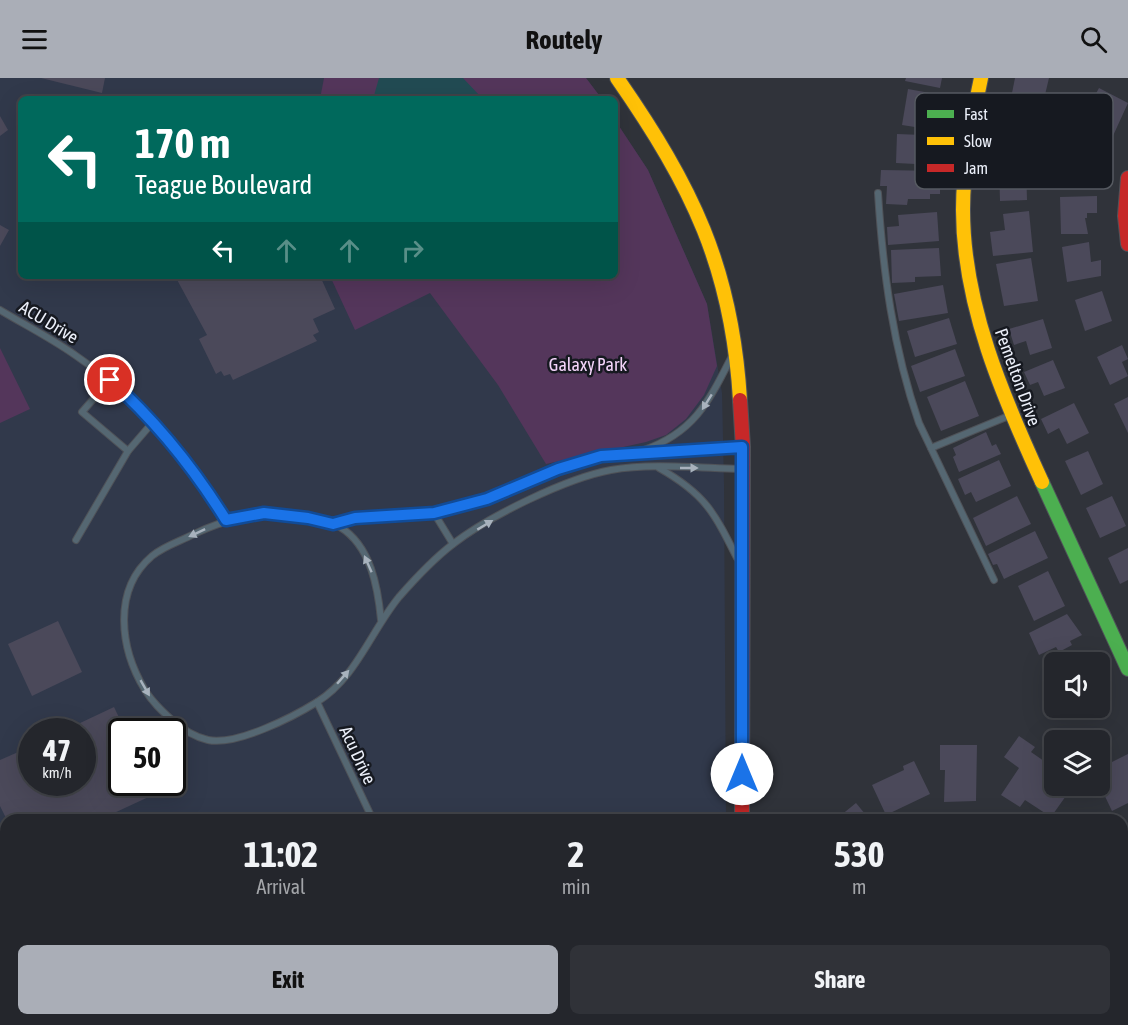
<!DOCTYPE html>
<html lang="en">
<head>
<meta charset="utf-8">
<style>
	:root { --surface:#24262c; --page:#303238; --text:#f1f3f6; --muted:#a3a5a9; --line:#414348; --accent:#aaaeb7 }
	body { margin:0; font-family:"Asap Condensed",sans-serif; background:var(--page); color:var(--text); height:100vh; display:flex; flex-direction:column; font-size:22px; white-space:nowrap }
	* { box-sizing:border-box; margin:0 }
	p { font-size:20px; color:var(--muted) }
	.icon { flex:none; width:33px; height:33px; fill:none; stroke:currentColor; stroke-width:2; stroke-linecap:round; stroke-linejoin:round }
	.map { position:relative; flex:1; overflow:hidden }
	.details { position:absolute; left:0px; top:736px; width:1128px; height:212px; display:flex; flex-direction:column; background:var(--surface); border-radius:18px 18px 0 0; box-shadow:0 6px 24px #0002,0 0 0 2px var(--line) }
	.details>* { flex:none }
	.guide { position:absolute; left:18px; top:18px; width:600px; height:183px; border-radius:9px; box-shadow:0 6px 24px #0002,0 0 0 2px var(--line); background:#00695c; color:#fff; overflow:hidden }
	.tools { position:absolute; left:1044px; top:574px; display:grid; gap:12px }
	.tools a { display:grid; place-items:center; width:66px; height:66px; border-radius:9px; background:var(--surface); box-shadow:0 6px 24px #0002,0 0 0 2px var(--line); font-size:30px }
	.speed { position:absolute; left:18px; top:640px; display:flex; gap:12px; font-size:30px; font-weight:700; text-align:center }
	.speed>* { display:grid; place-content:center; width:78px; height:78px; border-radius:50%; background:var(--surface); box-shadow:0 6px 24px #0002,0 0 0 2px var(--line); line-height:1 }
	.speed small { font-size:15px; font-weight:400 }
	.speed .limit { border:3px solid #111; border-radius:9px; background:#fff; color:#111 }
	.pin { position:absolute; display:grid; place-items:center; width:51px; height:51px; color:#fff; margin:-26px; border:3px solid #fff; border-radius:50%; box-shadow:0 2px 6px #0007 }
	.me { position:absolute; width:66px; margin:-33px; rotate:0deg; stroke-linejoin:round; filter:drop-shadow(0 0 4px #0008) }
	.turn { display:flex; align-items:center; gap:21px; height:126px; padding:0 18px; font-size:27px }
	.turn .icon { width:78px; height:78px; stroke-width:2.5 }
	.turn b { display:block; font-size:42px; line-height:51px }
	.lanes { display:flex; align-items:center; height:57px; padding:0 18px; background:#0003; justify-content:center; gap:30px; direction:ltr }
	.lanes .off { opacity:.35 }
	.eta { display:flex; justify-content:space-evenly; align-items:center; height:102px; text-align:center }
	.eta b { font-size:36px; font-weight:700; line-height:42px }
	.action { display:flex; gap:12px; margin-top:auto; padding:12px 18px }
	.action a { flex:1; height:69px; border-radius:9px; background:var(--accent); color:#111; font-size:24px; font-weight:700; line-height:69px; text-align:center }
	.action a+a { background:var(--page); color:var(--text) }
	header { display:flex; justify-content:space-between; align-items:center; height:78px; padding:0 18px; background:var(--accent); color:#111; font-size:27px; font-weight:700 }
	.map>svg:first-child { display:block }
	.built { fill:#31394b; fill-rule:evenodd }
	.green { fill:#54365b }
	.water { fill:#224b53 }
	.building { fill:#4b495a }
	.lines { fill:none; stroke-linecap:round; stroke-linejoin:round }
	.lane-casing { stroke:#4f5258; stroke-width:8 }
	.street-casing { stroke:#4f5258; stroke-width:14 }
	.fast-casing { stroke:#4f5258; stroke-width:16 }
	.slow-casing { stroke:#4f5258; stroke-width:16 }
	.jam-casing { stroke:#4f5258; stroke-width:16 }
	.lane { stroke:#556772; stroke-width:6 }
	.street { stroke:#556772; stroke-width:12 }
	.fast { stroke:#4caf50; stroke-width:14 }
	.slow { stroke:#ffc107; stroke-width:14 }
	.jam { stroke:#c62828; stroke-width:14 }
	.oneway { fill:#a8b2bd }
	.route-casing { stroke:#114b97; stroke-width:15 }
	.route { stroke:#1a73e8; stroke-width:10 }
	.labels { text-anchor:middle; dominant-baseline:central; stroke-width:5; stroke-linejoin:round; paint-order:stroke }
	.street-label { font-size:18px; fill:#ecf0fa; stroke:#161920 }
	.park-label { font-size:18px; fill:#f4d4fa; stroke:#161920 }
	.key { fill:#161920; stroke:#565a61; stroke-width:1.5 }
	.key-label { font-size:16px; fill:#ecf0fa }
</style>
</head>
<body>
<header><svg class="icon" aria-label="menu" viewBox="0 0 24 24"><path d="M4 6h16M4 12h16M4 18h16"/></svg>Routely<svg class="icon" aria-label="search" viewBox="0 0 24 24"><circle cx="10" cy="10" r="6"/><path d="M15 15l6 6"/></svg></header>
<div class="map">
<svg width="1128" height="947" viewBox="0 0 1128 947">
	<rect width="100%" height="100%" fill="#30333a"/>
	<path class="built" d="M0 0H586L602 21H21V198H615V42L648 92 707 226 722 315 724 406 726 742H6V942H725V947H0ZM32 654H82V705H32ZM122 654H172V705H122Z"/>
	<g class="green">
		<path d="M324 0H586L602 21H320Z"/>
		<path d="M615 42 648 92 707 226 717 288 704 317 686 341 666 357 646 364 546 386 498 307 430 215 355 252 330 198H615Z"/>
		<path d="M0 270 30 331 0 345Z"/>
	</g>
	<path class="water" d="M379 0H463L480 18 494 21H373Z"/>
	<g class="building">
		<path d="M41 0H105L102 15Z"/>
		<path d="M906 0H942L940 10 905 3Z"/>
		<path d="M1015 0H1049L1044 21 1012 15Z"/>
		<path d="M1099 10 1128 25 1112 60 1093 50 1090 56 1074 47 1088 21 1092 23Z"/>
		<path d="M908 11 941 17 934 52 902 47Z"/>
		<path d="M0 38 8 52 0 58Z"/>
		<path d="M897 56 923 57 922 73H936L935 87 896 85Z"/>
		<path d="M999 87H1026L1027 122 1000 123Z"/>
		<path d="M881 92 940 93V116H930V121H908L907 127 886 126 887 108H880Z"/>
		<path d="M1097 118V135H1087V140H1085L1088 156H1061L1060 119Z"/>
		<path d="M1029 133 1033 174 993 178 990 154 1005 152 1003 136Z"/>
		<path d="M937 134 939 163 888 167 887 149 899 148 898 137Z"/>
		<path d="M0 147 9 152 0 168Z"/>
		<path d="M1089 164 1091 184 1101 182V198L1067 204 1062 169Z"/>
		<path d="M939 170 941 198 915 199V204L892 205 891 172Z"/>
		<path d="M1031 180 1038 223 1004 228 996 186Z"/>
		<path d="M175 198H320L335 231 313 241 319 254 313 257 317 263 233 302 230 296 224 298 221 293 216 296 199 261 207 257Z"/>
		<path d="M943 207 948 235 899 243 894 216Z"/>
		<path d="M1102 213 1112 243 1085 253 1075 222Z"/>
		<path d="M949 240 957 266 915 279 907 253Z"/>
		<path d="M1043 241 1052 270 1030 277 1026 263 1014 267 1009 251Z"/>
		<path d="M1122 267 1128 281 1122 284 1128 298 1110 307 1097 279Z"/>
		<path d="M955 271 965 298 920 314 911 288Z"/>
		<path d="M1053 282 1065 310 1044 318 1038 304 1030 307 1024 294Z"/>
		<path d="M965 303 979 338 941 353 927 319Z"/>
		<path d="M1128 319V355L1114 326Z"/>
		<path d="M1074 325 1089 355 1067 366 1059 350 1048 356 1041 341Z"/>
		<path d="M986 354 992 368 996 366 1001 376 959 394 953 379 956 377 953 370Z"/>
		<path d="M1088 373 1103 406 1081 417 1065 383Z"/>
		<path d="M999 382 1011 408 976 424 971 414 965 417 958 401Z"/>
		<path d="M1017 418 1031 446 986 468 973 440Z"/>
		<path d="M1112 418 1126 448 1100 460 1086 430Z"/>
		<path d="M1035 453 1048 480 1004 501 997 486 993 487 988 476Z"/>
		<path d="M1128 470V502L1120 506 1108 480Z"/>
		<path d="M1048 493 1065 528 1034 543 1018 508Z"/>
		<path d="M1067 536 1082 557 1070 563 1072 567 1059 574 1056 569 1039 577 1029 555Z"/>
		<path d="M58 543 82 594 32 618 8 566Z"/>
		<path d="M1091 573 1097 585H1067Z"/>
		<path d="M1100 590 1111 614 1100 619Z"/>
		<path d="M114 629 126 654H122V705H150L155 716 99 742H7L0 728V682L32 668V705H82V654H61Z"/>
		<path d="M1060 630H1078L1063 637Z"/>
		<path d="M1019 658 1035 669 1031 674 1054 690V708H1073L1051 739 1025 722 1020 729 1001 717 1019 690 1004 679Z"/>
		<path d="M940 667H977L976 723 944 724 945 692H940Z"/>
		<path d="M1128 676V725L1112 733 1100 708V690Z"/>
		<path d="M914 683 930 716 886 737 872 707 904 692 903 688Z"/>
		<path d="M856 725 870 742H835Z"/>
		<path d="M1128 821V881L1125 883 1122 877V824Z"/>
		<path d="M217 942H330L333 947H219Z"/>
		<path d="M507 942H612L601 947H510Z"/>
		<rect x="818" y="942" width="30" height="5"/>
		<path d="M946 942H955L969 947H945Z"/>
		<path d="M1037 942H1066L1055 947H1039Z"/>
	</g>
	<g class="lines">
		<defs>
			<g id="lane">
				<path d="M878 115C883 194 893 270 919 345L994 502"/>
				<path d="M0 232C25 247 51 260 75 277 138 319 186 378 226 442"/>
				<path d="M110 302 82 334 128 373"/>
				<path d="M931 370 1011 337"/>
				<path d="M644 372C695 354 709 323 732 278"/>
				<path d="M659 390C705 416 714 434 737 480"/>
				<path d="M434 435 453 466"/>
				<path d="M334 446C367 437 400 442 434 435 492 424 543 389 601 378 647 370 696 371 742 369"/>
				<path d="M76 462 128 373 153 344"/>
				<path d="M381 542C378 510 371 468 340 449 326 441 305 439 289 437 254 434 226 441 194 456 181 463 164 468 152 478 112 512 120 571 145 612 152 624 162 633 172 642 182 651 195 659 208 662 236 668 293 639 317 624 356 600 371 553 399 519 413 503 436 479 453 466 489 438 567 400 611 392 650 385 700 390 740 391"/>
				<path d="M317 624 373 742"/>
				<path d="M466 942 469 947"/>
			</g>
			<path id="street" d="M1111 942 1113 947"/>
			<path id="fast" d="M1042 404 1128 591"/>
			<g id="slow">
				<path d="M617 0C692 108 732 189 740 322"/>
				<path d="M981 0C972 43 963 87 963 132 963 227 1003 319 1042 404"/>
			</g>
			<g id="jam">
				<path d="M1128 100 1125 138 1128 166"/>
				<path d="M740 322 743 369 742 742"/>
				<path d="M743 942V947"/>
			</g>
		</defs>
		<use href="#lane" class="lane-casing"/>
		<use href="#street" class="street-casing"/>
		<use href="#fast" class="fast-casing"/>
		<use href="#slow" class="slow-casing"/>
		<use href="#jam" class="jam-casing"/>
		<use href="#lane" class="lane"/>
		<use href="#street" class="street"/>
		<use href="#fast" class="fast"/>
		<use href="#slow" class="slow"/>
		<use href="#jam" class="jam"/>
	</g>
	<defs><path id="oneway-solid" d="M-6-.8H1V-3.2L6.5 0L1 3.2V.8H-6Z" transform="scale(1.5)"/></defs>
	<g class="oneway">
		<use href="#oneway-solid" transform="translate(707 324) rotate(122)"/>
		<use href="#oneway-solid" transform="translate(689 390)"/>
		<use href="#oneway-solid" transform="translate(485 447) rotate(-31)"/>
		<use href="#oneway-solid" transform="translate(197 455) rotate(155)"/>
		<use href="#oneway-solid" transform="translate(368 486) rotate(-114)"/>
		<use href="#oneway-solid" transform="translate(343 599) rotate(-49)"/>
		<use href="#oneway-solid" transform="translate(145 610) rotate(60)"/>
	</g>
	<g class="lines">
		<defs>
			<path id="route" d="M110 302C156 343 193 389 226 442L264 435 308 440 333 446 355 440 434 435 487 421 558 391 601 378 742 369V696"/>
		</defs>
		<use href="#route" class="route-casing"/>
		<use href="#route" class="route"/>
	</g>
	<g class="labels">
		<g class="street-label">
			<text transform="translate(49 244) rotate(31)">ACU Drive</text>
			<text transform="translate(1018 299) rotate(70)">Pemelton Drive</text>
			<text transform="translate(358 677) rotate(65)">Acu Drive</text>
		</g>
		<g class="park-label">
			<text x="588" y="286">Galaxy Park</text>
		</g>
	</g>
	<rect x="915" y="15" width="198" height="96" rx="9" class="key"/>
	<rect x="927" y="32" width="27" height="8" fill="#4caf50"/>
	<rect x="927" y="59" width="27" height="8" fill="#ffc107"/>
	<rect x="927" y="86" width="27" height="8" fill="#c62828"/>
	<g class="key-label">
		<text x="964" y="42">Fast</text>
		<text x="964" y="69">Slow</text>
		<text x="964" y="96">Jam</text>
	</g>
</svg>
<div class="tools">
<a><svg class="icon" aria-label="sound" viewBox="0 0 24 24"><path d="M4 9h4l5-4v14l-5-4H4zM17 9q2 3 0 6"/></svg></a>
<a><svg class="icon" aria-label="layers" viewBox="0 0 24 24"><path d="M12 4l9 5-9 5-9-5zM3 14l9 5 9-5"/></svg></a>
</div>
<div class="speed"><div>47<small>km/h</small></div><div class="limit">50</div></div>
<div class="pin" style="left:110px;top:302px;background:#d93025"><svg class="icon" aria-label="arrive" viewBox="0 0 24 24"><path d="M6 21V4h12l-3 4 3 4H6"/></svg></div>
<svg class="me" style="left:742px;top:696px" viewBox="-20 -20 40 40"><circle r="19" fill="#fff"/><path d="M0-13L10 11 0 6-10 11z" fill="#1a73e8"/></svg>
<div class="guide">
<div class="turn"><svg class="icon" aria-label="left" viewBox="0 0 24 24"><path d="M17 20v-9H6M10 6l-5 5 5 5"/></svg><div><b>170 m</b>Teague Boulevard</div></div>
<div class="lanes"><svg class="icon" aria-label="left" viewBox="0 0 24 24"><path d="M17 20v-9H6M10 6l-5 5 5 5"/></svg><svg class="icon off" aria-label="ahead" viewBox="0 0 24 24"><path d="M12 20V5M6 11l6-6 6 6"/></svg><svg class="icon off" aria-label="ahead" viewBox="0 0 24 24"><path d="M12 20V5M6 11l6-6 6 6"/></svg><svg class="icon off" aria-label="right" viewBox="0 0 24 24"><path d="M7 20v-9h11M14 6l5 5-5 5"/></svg></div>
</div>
<section class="details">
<div class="eta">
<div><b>11:02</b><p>Arrival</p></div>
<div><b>2</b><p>min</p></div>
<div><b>530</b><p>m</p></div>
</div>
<div class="action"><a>Exit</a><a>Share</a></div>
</section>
</div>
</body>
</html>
